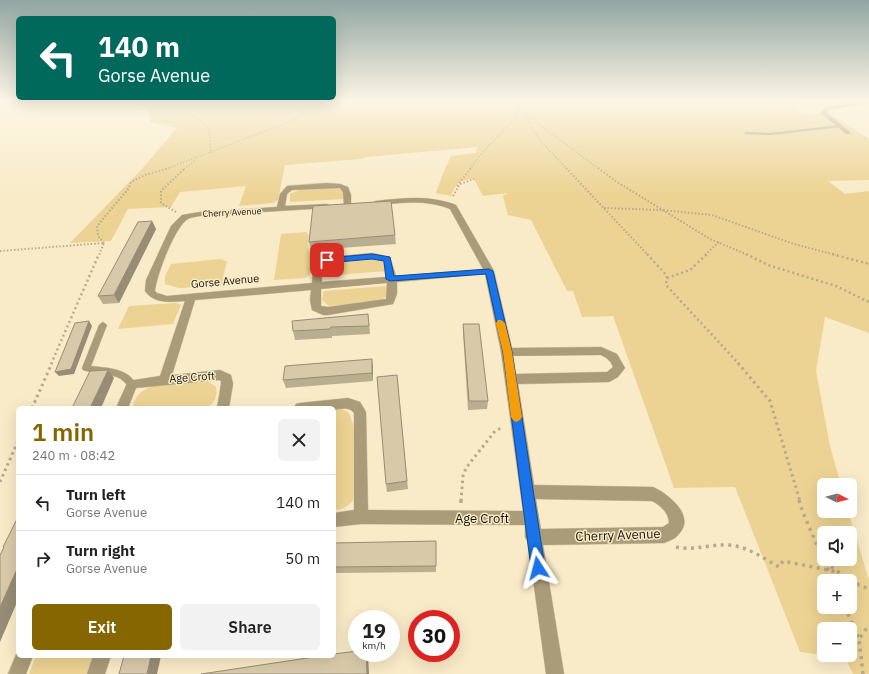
<!DOCTYPE html>
<html lang="en">
<head>
<meta charset="utf-8">
<style>
	:root { --surface:#fff; --page:#f2f2f2; --text:#222; --muted:#767676; --line:#e0e0e0; --accent:#856600 }
	body { margin:0; font-family:"IBM Plex Sans",sans-serif; background:var(--page); color:var(--text); height:100vh; display:flex; flex-direction:column; font-size:15px; white-space:nowrap }
	* { box-sizing:border-box; margin:0 }
	p { font-size:13px; color:var(--muted) }
	.icon { flex:none; width:22px; height:22px; fill:none; stroke:currentColor; stroke-width:2; stroke-linecap:round; stroke-linejoin:round }
	.map { position:relative; flex:1; overflow:hidden }
	.details { position:absolute; left:16px; top:406px; width:320px; height:252px; display:flex; flex-direction:column; background:var(--surface); border-radius:6px; box-shadow:0 4px 16px #0002 }
	.details>* { flex:none }
	.banner { position:absolute; left:16px; top:16px; width:320px; height:84px; border-radius:6px; box-shadow:0 4px 16px #0002; background:#00695c; color:#fff; overflow:hidden }
	.needle { width:26px; rotate:96deg }
	.tools { position:absolute; left:817px; top:478px; display:grid; gap:8px }
	.tools a { display:grid; place-items:center; width:40px; height:40px; border-radius:6px; background:var(--surface); box-shadow:0 4px 16px #0002; font-size:20px }
	.speed { position:absolute; left:348px; top:610px; display:flex; gap:8px; font-size:20px; font-weight:700; text-align:center }
	.speed>* { display:grid; place-content:center; width:52px; height:52px; border-radius:50%; background:var(--surface); box-shadow:0 4px 16px #0002; line-height:1 }
	.speed small { font-size:10px; font-weight:400 }
	.speed .limit { border:6px solid #d22; background:#fff; color:#111 }
	.pin { position:absolute; display:grid; place-items:center; width:34px; height:34px; color:#fff; margin:-17px; border-radius:8px; box-shadow:0 2px 6px #0006 }
	.me { position:absolute; width:44px; margin:-22px; rotate:351deg; stroke-linejoin:round; filter:drop-shadow(0 0 3px #0008) }
	.turn { display:flex; align-items:center; gap:14px; height:84px; padding:0 16px; font-size:18px }
	.turn .icon { width:52px; height:52px; stroke-width:2.5 }
	.turn b { display:block; font-size:28px; line-height:34px }
	.round { display:grid; place-items:center; flex:none; width:42px; height:42px; border-radius:6px; background:var(--page) }
	.summary { display:flex; align-items:center; justify-content:space-between; height:68px; padding:0 16px }
	h1 { font-size:24px; font-weight:600; line-height:30px; color:var(--accent) }
	.button { display:flex; gap:8px; margin-top:auto; padding:8px 16px }
	.button a { flex:1; height:46px; border-radius:6px; background:var(--accent); color:#fff; font-size:16px; font-weight:600; line-height:46px; text-align:center }
	.button a+a { background:var(--page); color:var(--text) }
	ul { padding:0; list-style:none }
	li { display:flex; align-items:center; gap:12px; height:56px; padding:0 16px; border-top:1px solid var(--line) }
	li div { flex:1 }
	li b { display:block; font-size:15px }
	li em { font-style:normal }
	.map>svg:first-child { display:block }
	.green { fill:#edd393; fill-rule:evenodd }
	.lines { fill:none; stroke-linecap:round; stroke-linejoin:round }
	.service-casing { stroke:#d5c9a9; stroke-width:1 }
	.minor-casing { stroke:#d5c9a9; stroke-width:1 }
	.path-far4 { stroke:#b6aa8e; stroke-width:1.5; stroke-dasharray:1 2; stroke-linecap:butt }
	.path-far3 { stroke:#b6aa8e; stroke-width:2; stroke-dasharray:1.5 2; stroke-linecap:butt }
	.path-far2 { stroke:#b6aa8e; stroke-width:2.5; stroke-dasharray:2 3; stroke-linecap:butt }
	.path-far1 { stroke:#b6aa8e; stroke-width:3; stroke-dasharray:2.5 3.5; stroke-linecap:butt }
	.path { stroke:#b6aa8e; stroke-width:3.5; stroke-dasharray:3 4.5; stroke-linecap:butt }
	.service { fill:#aa9b79; fill-rule:evenodd }
	.minor { fill:#aa9b79; fill-rule:evenodd }
	.wall { fill:#baae91 }
	.shaded-wall { fill:#978d76 }
	.building { fill:#d8caa9; stroke:#978d76 }
	.route { fill:#1a73e8; stroke:#114b97 }
	.slow { fill:#f59e0b }
	.labels { text-anchor:middle; dominant-baseline:central; stroke-width:3; stroke-linejoin:round; paint-order:stroke }
	.far-street-label { font-size:9px; fill:#191408; stroke:#f9ebc8 }
	.street-label { font-size:11px; fill:#191408; stroke:#f9ebc8 }
	.near-street-label { font-size:13px; fill:#191408; stroke:#f9ebc8 }
</style>
</head>
<body>
<div class="map">
<svg width="869" height="674" viewBox="0 0 869 674">
	<rect width="100%" height="100%" fill="#f9ebc8"/>
	<g class="green">
		<path d="M126 100H790L803 115 828 112 869 139V180L828 181 845 194 869 191V333L825 317 816 371 830 446 841 485H824V511H848L869 580V674H853L845 657 828 655H850V629H824V655L800 652 735 487 674 488 613 316 582 317 573 291H567L531 220 508 215 503 196 508 193 483 196 474 179C459 180 456 183 451 196L436 193 443 173 451 156 476 153 477 147 367 157 362 159 285 165 278 200 274 203 239 206 246 186 180 192 171 207 128 209 111 241 70 243 141 170 177 128 150 122 148 109ZM824 533H850V559H824ZM824 581H850V607H824Z"/>
		<path d="M337 188 342 189 344 192 343 199 290 202V194L299 190Z"/>
		<path d="M306 232 309 235 308 249 312 258 310 275 305 278 274 280 281 234Z"/>
		<path d="M373 258C382 260 385 262 387 271L324 276 322 271 325 265 331 262Z"/>
		<path d="M220 259 227 261 221 286 179 288 165 284V276L171 264Z"/>
		<path d="M385 286 388 287 387 296 378 302 329 306 322 300 324 291Z"/>
		<path d="M176 303 181 305 173 324 118 329 129 306Z"/>
		<path d="M209 382 216 387C218 397 214 405 204 408H133C133 398 143 388 153 386 171 382 191 383 209 382Z"/>
		<path d="M334 408 342 409 349 413 354 427 353 500C348 506 343 510 334 510Z"/>
		<path d="M36 656H93L87 674H29Z"/>
	</g>
	<g class="lines">
		<defs>
			<g id="service">
				<path d="M840 125 842 126V127L770 135 746 134 744 133 746 132 770 133Z"/>
				<path d="M103 322 107 325 91 366C107 368 128 368 136 384L135 386C128 389 125 381 119 378 109 373 97 374 86 371L83 370 82 368 99 325Z"/>
			</g>
			<g id="minor">
				<path d="M869 100V103L828 110 827 113 850 132V134H846L821 113 824 108Z"/>
				<path d="M327 183 340 184 348 187 351 195V207H345L344 205 343 192 340 188 292 190 287 194 285 206 327 204 331 206 327 208 200 216C196 217 191 217 188 219 175 226 156 277 155 291L157 293 167 296 312 283 313 269 318 262 330 257 372 253 390 257 396 276 483 269 450 209C426 199 401 203 376 205L372 203 376 201C404 198 429 195 456 205L494 271 512 348 601 347 617 354 625 368 618 377 609 382 518 384 534 485 653 487C669 494 697 517 678 535 675 539 669 541 664 543L543 545 564 674H546L528 542 525 537V525L361 524 334 527V513L354 510V413C349 406 341 409 334 410V408H294L296 404 300 403 348 398 360 402 366 412 368 510 523 511 501 352 485 274 397 282V294L393 304 328 315H323L312 310 310 300 311 290 195 300 172 375 220 370 231 375 233 384 229 408H217L221 384V381L219 380 136 388 128 408H116L128 381 160 376 185 301C170 302 154 304 145 291L146 280 171 226 182 215 200 212 277 207 280 194 287 186ZM372 259 383 261 386 277 322 282C322 278 321 270 324 266 332 259 361 260 372 259ZM387 283 386 299 328 307 321 306V289ZM601 355C607 358 611 361 613 367L607 372 516 374 513 356ZM536 499 652 501C660 505 669 513 669 523L663 527 541 529Z"/>
				<path d="M18 650V656H33L26 674H8Z"/>
				<path d="M93 656H111L105 674H87Z"/>
			</g>
		</defs>
		<use href="#service" class="service-casing"/>
		<use href="#minor" class="minor-casing"/>
		<g class="path-far4">
			<path d="M170 100 197 118 209 130 211 153"/>
			<path d="M288 100 303 114"/>
			<path d="M510 100 544 128 599 169"/>
			<path d="M756 100 816 108"/>
			<path d="M526 113C529 132 554 155 567 169"/>
			<path d="M166 169 294 120 310 110 343 100"/>
			<path d="M184 169 196 160"/>
			<path d="M470 169 482 153 515 118 520 108"/>
		</g>
		<g class="path-far3">
			<path d="M566 168 648 255"/>
			<path d="M598 168 617 182 710 239 748 255"/>
			<path d="M457 186 471 168"/>
			<path d="M453 196 460 184 474 179"/>
			<path d="M604 208 661 210 712 215 794 244 836 255"/>
			<path d="M176 212 161 203V191L185 168"/>
			<path d="M104 243 98 236 97 226 129 188 131 182 145 175 169 168"/>
			<path d="M0 251 104 243 99 255"/>
			<path d="M705 255 719 242"/>
		</g>
		<g class="path-far2">
			<path d="M647 254 667 276 666 285 739 364"/>
			<path d="M746 254 768 265 836 286 869 302"/>
			<path d="M832 254 869 264"/>
			<path d="M667 278 690 270 707 254"/>
			<path d="M51 364 99 254"/>
		</g>
		<g class="path-far1">
			<path d="M738 363 770 401 800 501"/>
			<path d="M32 408 52 363"/>
			<path d="M0 482 18 441"/>
			<path d="M461 501 463 476 466 468 495 431 503 427"/>
		</g>
		<g class="path">
			<path d="M799 500 803 513 824 561 850 581"/>
			<path d="M461 503V500"/>
			<path d="M676 547C694 551 710 544 728 545 747 546 763 558 779 567L783 561 838 572"/>
			<path d="M824 561 833 581"/>
			<path d="M850 581 869 589"/>
			<path d="M845 607 859 639"/>
			<path d="M863 674 859 639 869 625"/>
		</g>
		<use href="#service" class="service"/>
		<use href="#minor" class="minor"/>
	</g>
	<g class="wall">
		<path d="M152 221 156 229 119 303 103 304 98 296Z"/>
		<path d="M395 235 396 244 311 250 309 242Z"/>
		<path d="M369 323 370 334 332 336V338L295 340 293 331Z"/>
		<path d="M463 324 488 401 487 409 468 410 463 333Z"/>
		<path d="M373 367V381L286 388 283 380Z"/>
		<path d="M397 375 408 489 387 492 386 484Z"/>
		<path d="M436 541V572L334 573V543Z"/>
	</g>
	<g class="shaded-wall">
		<path d="M152 221 156 229 119 303 114 295Z"/>
		<path d="M89 321 92 326 74 374 59 376 55 372Z"/>
		<path d="M372 359 373 367V381L372 373Z"/>
		<path d="M108 370 114 378 101 408H90Z"/>
		<path d="M18 567V600L0 642V607Z"/>
		<path d="M366 653H368V654L369 674H367Z"/>
		<path d="M151 656H161L157 674H147Z"/>
	</g>
	<g class="building">
		<path d="M391 201 395 235 309 242 313 206Z"/>
		<path d="M152 221 114 295 98 296 138 222Z"/>
		<path d="M368 314 369 326 331 327 330 329 293 331 292 321Z"/>
		<path d="M89 321 71 369 55 372 75 323Z"/>
		<path d="M463 324H479L488 401H469Z"/>
		<path d="M372 359V373L283 380 285 366Z"/>
		<path d="M108 370 90 408H72L90 371Z"/>
		<path d="M397 375 407 481 386 484 377 377Z"/>
		<path d="M18 517V567L0 607V555L4 547H3Z"/>
		<path d="M436 541V566L334 567V543Z"/>
		<path d="M357 651V653H366L367 674H201L321 656H334V654Z"/>
		<path d="M124 656H151L147 674H119Z"/>
	</g>
	<linearGradient id="sky" x2="0" y2="1"><stop stop-color="#93a6a2"/><stop offset="0.52" stop-color="#fcf6e6"/><stop offset="1" stop-color="#fcf6e6" stop-opacity="0"/></linearGradient>
	<rect width="869" height="194" fill="url(#sky)"/>
	<path class="route" d="M372 254 390 257 394 276 489 269 493 271 512 352 545 568 543 573 538 574 533 573 531 568 503 352 486 274 390 281 386 279 384 261 372 259 327 263 324 260 327 258Z"/>
	<path class="slow" d="M498 320H501L505 323 512 352 522 417 520 420 516 422 513 420 511 417 503 352 496 323Z"/>
	<g class="labels">
		<g class="far-street-label">
			<text transform="translate(232 212) rotate(-3)">Cherry Avenue</text>
		</g>
		<g class="street-label">
			<text transform="translate(225 281) rotate(-5)">Gorse Avenue</text>
			<text transform="translate(192 377) rotate(-4)">Age Croft</text>
		</g>
		<g class="near-street-label">
			<text x="482" y="518">Age Croft</text>
			<text transform="translate(618 535) rotate(-2)">Cherry Avenue</text>
		</g>
	</g>
</svg>
<div class="tools">
<a><svg class="needle" viewBox="-14 -14 28 28"><path d="M0-13l5 13h-10z" fill="#e53935"/><path d="M0 13l5-13h-10z" fill="#767676"/></svg></a>
<a><svg class="icon" aria-label="sound" viewBox="0 0 24 24"><path d="M4 9h4l5-4v14l-5-4H4zM17 9q2 3 0 6"/></svg></a>
<a>+</a>
<a>−</a>
</div>
<div class="speed"><div>19<small>km/h</small></div><div class="limit">30</div></div>
<div class="pin" style="left:327px;top:260px;background:#d93025"><svg class="icon" aria-label="arrive" viewBox="0 0 24 24"><path d="M6 21V4h12l-3 4 3 4H6"/></svg></div>
<svg class="me" style="left:538px;top:568px" viewBox="-20 -20 40 40"><path d="M0-17L14 15 0 8-14 15z" fill="#1a73e8" stroke="#fff" stroke-width="4"/></svg>
<div class="banner">
<div class="turn"><svg class="icon" aria-label="left" viewBox="0 0 24 24"><path d="M17 20v-9H6M10 6l-5 5 5 5"/></svg><div><b>140 m</b>Gorse Avenue</div></div>
</div>
<section class="details">
<div class="summary"><div><h1>1 min</h1><p>240 m · 08:42</p></div><a class="round"><svg class="icon" aria-label="close" viewBox="0 0 24 24"><path d="M6 6l12 12M18 6L6 18"/></svg></a></div>
<ul>
<li><svg class="icon" aria-label="left" viewBox="0 0 24 24"><path d="M17 20v-9H6M10 6l-5 5 5 5"/></svg><div><b>Turn left</b><p>Gorse Avenue</p></div><em>140 m</em></li>
<li><svg class="icon" aria-label="right" viewBox="0 0 24 24"><path d="M7 20v-9h11M14 6l5 5-5 5"/></svg><div><b>Turn right</b><p>Gorse Avenue</p></div><em>50 m</em></li>
</ul>
<div class="button"><a>Exit</a><a>Share</a></div>
</section>
</div>
</body>
</html>
